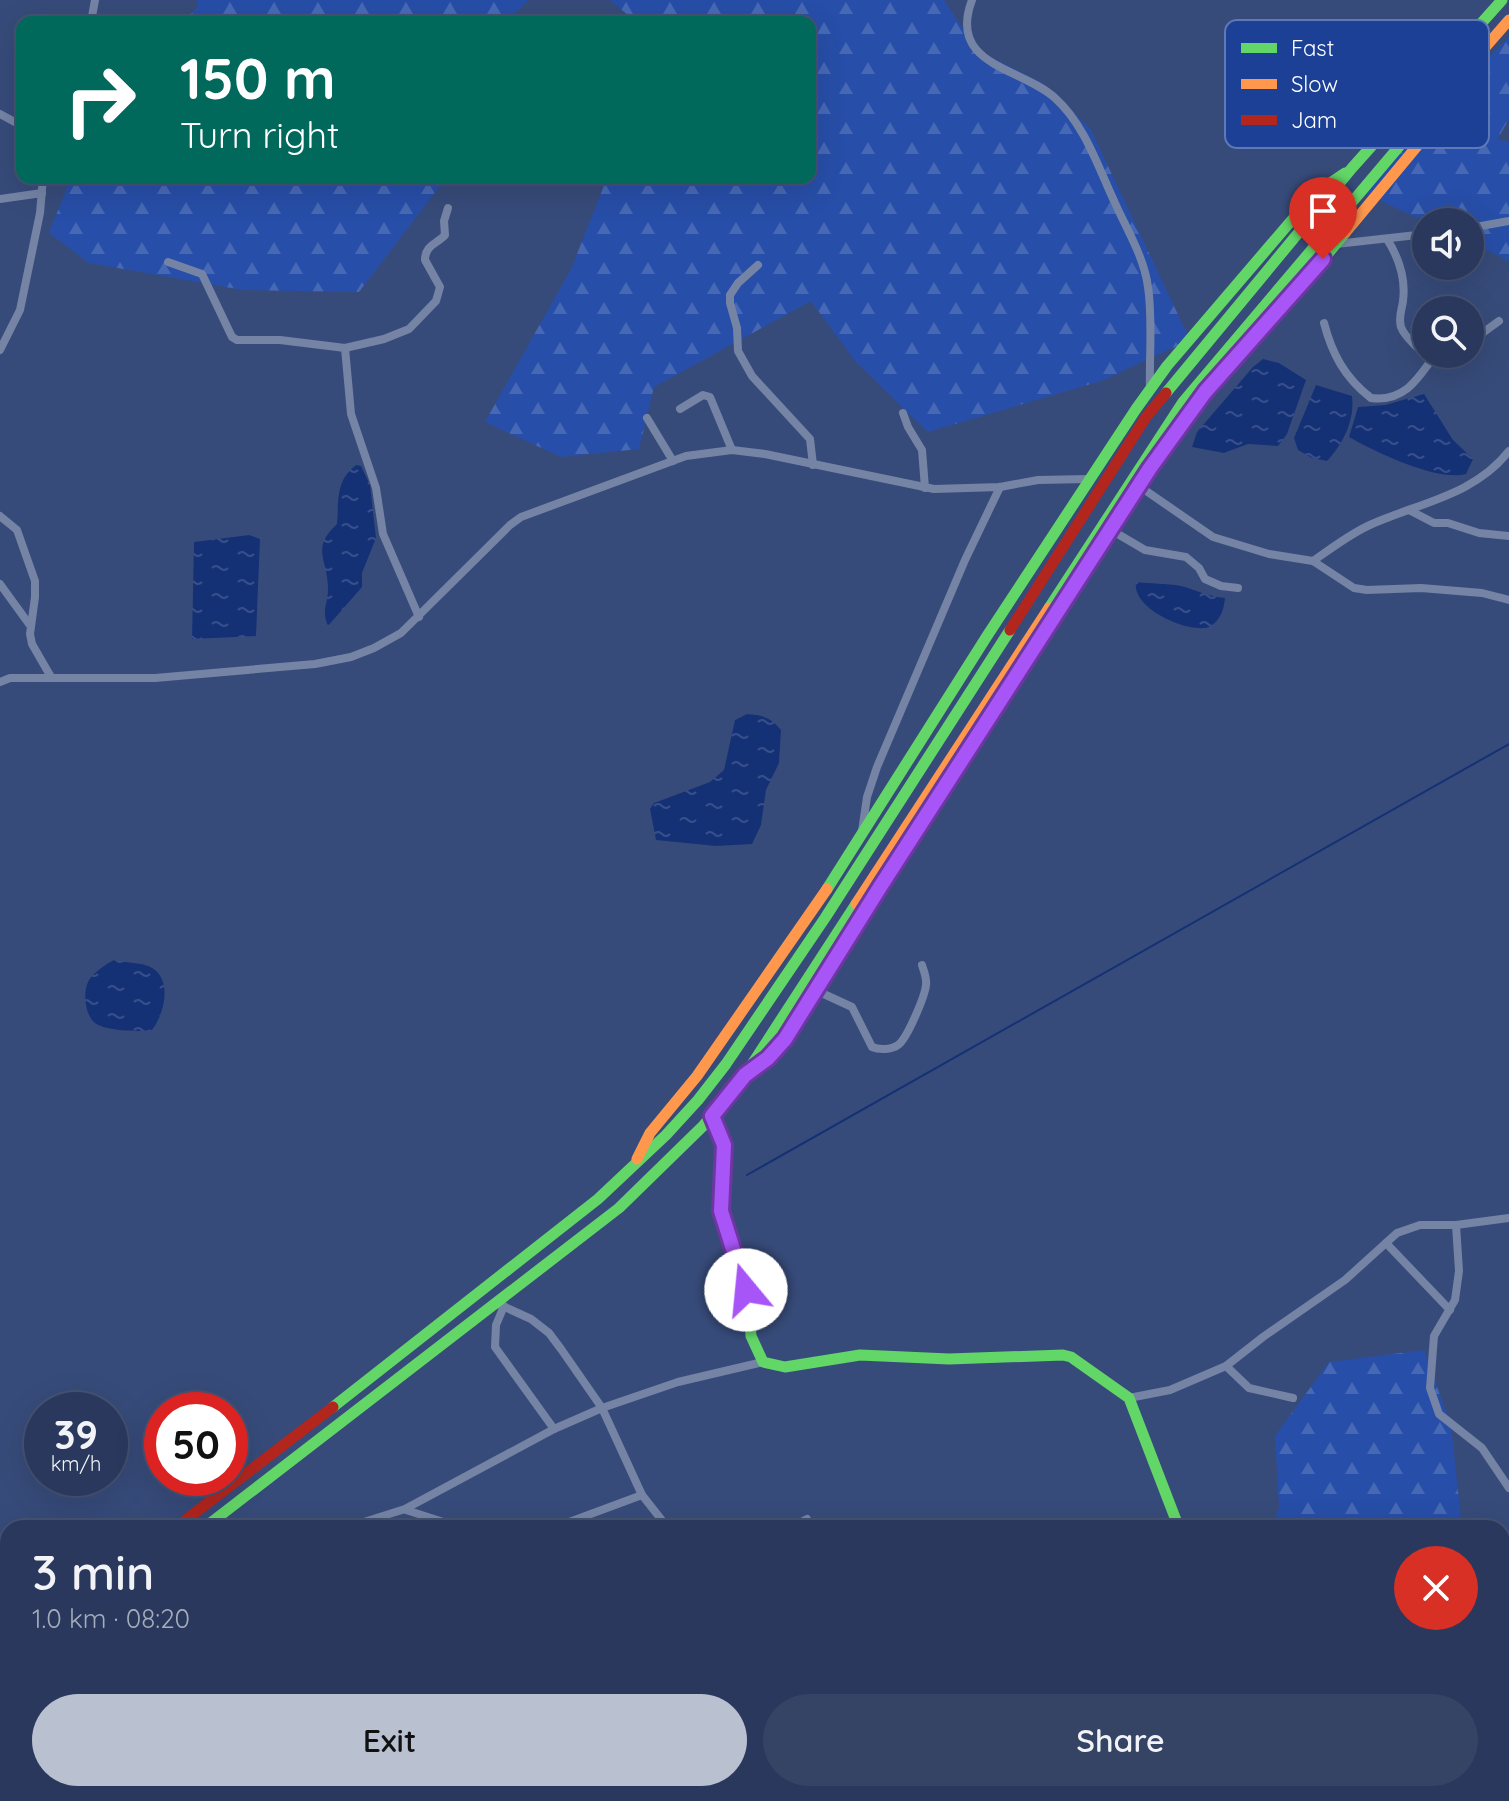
<!DOCTYPE html>
<html lang="en">
<head>
<meta charset="utf-8">
<style>
	:root { --surface:#29385c; --page:#354365; --text:#f1f3f6; --muted:#a5acbb; --line:#455272; --accent:#b9c0d0 }
	body { margin:0; font-family:Quicksand,sans-serif; background:var(--page); color:var(--text); height:100vh; display:flex; flex-direction:column; font-size:30px; white-space:nowrap }
	* { box-sizing:border-box; margin:0 }
	p { font-size:26px; color:var(--muted) }
	.icon { flex:none; width:44px; height:44px; fill:none; stroke:currentColor; stroke-width:2; stroke-linecap:round; stroke-linejoin:round }
	.map { position:relative; flex:1; overflow:hidden }
	.drawer { position:absolute; left:0px; top:1520px; width:1510px; height:282px; display:flex; flex-direction:column; background:var(--surface); border-radius:24px 24px 0 0; box-shadow:0 8px 32px #0002,0 0 0 2px var(--line) }
	.drawer>* { flex:none }
	.hud { position:absolute; left:16px; top:16px; width:800px; height:168px; border-radius:16px; box-shadow:0 8px 32px #0002,0 0 0 2px var(--line); background:#00695c; color:#fff; overflow:hidden }
	.buttons { position:absolute; left:1412px; top:208px; display:grid; gap:16px }
	.buttons a { display:grid; place-items:center; width:72px; height:72px; border-radius:50%; background:var(--surface); box-shadow:0 8px 32px #0002,0 0 0 2px var(--line); font-size:40px }
	.speed { position:absolute; left:24px; top:1392px; display:flex; gap:16px; font-size:40px; font-weight:700; text-align:center }
	.speed>* { display:grid; place-content:center; width:104px; height:104px; border-radius:50%; background:var(--surface); box-shadow:0 8px 32px #0002,0 0 0 2px var(--line); line-height:1 }
	.speed small { font-size:20px; font-weight:400 }
	.speed .limit { border:12px solid #d22; background:#fff; color:#111 }
	.pin { position:absolute; display:grid; place-items:center; width:68px; height:68px; color:#fff; margin:-82px -34px; border-radius:50% 50% 50% 0; rotate:-45deg; box-shadow:0 0 8px #0007 }
	.pin .icon { rotate:45deg }
	.me { position:absolute; width:88px; margin:-44px; rotate:343deg; stroke-linejoin:round; filter:drop-shadow(0 0 6px #0008) }
	.turn { display:flex; align-items:center; gap:28px; height:168px; padding:0 32px; font-size:36px }
	.turn .icon { width:104px; height:104px; stroke-width:2.5 }
	.turn b { display:block; font-size:56px; line-height:68px }
	.round { display:grid; place-items:center; flex:none; width:84px; height:84px; border-radius:42px; background:var(--page) }
	.summary { display:flex; align-items:center; justify-content:space-between; height:136px; padding:0 32px }
	h1 { font-size:48px; font-weight:600; line-height:60px }
	.cta { display:flex; gap:16px; margin-top:auto; padding:16px 32px }
	.cta a { flex:1; height:92px; border-radius:48px; background:var(--accent); color:#111; font-size:32px; font-weight:600; line-height:92px; text-align:center }
	.cta a+a { background:var(--page); color:var(--text) }
	.map>svg:first-child { display:block }
	.forest { fill:url(#forest-firs) }
	.water { fill:url(#water-ripples) }
	.lines { fill:none; stroke-linecap:round; stroke-linejoin:round }
	.stream { stroke:#153175; stroke-width:2 }
	.street { stroke:#7584a5; stroke-width:8 }
	.fast { stroke:#63d668; stroke-width:11 }
	.slow { stroke:#ff974d; stroke-width:11 }
	.jam { stroke:#b3261e; stroke-width:11 }
	.route-casing { stroke:#6d37a1; stroke-width:20 }
	.route { stroke:#a855f7; stroke-width:14 }
	.key { fill:#1b4096; stroke:#5f79b6; stroke-width:2 }
	.key-label { font-size:22px; fill:#fff }
</style>
</head>
<body>
<div class="map">
<svg width="1509" height="1801" viewBox="0 0 1509 1801">
	<defs>
		<pattern id="forest-firs" width="22" height="20" patternUnits="userSpaceOnUse" patternTransform="scale(2)"><rect width="22" height="20" fill="#274ea8"/><path d="M5 1l3.5 6h-7zM16 11l3.5 6h-7z" fill="#4769b5"/></pattern>
		<pattern id="water-ripples" width="26" height="14" patternUnits="userSpaceOnUse" patternTransform="scale(2)"><rect width="26" height="14" fill="#153175"/><path d="M2 4q2-2 4 0t4 0M15 11q2-2 4 0t4 0" fill="none" stroke="#38508a"/></pattern>
	</defs>
	<rect width="100%" height="100%" fill="#374b7a"/>
	<g class="forest">
		<path d="M196 0H529L506 22H184L198 6Z"/>
		<path d="M610 0H944L977 50 1042 83 1090 128 1190 340 1101 381 928 432 855 361 811 301 654 387 639 449 561 457 485 422 571 269 607 178H810V22H628L629 16Z"/>
		<path d="M1509 37V119L1497 140 1509 141V261L1470 242V222H1426L1360 191Z"/>
		<path d="M71 178H446L359 292 243 290 89 263 49 233Z"/>
		<path d="M1424 1350 1451 1426 1462 1528H1271L1279 1507 1275 1436 1329 1362Z"/>
	</g>
	<g class="water">
		<path d="M1263 359 1279 363 1306 380 1287 434 1278 446 1248 444 1224 453 1192 447 1197 432 1253 367Z"/>
		<path d="M1316 385 1352 396C1355 420 1343 444 1327 461L1312 458 1298 450 1294 438Z"/>
		<path d="M1424 394 1453 440 1473 459 1466 474C1438 482 1375 452 1349 437L1358 407 1385 405Z"/>
		<path d="M356 465 361 466 370 485 376 538 362 573V587L328 626C321 609 328 605 328 589 328 559 310 549 337 524 339 501 335 481 356 465Z"/>
		<path d="M249 535 260 539 256 636 192 639 194 542Z"/>
		<path d="M1136 582C1151 584 1166 583 1181 586 1196 590 1210 597 1225 598 1224 609 1221 619 1211 626 1194 636 1131 610 1136 582Z"/>
		<path d="M747 714C763 715 771 718 781 730L779 763 766 790 761 825 752 844 716 846 656 840 650 809 654 803 710 782 724 770 735 720Z"/>
		<path d="M114 960C124 963 135 962 145 965 174 973 166 1012 152 1030 140 1032 105 1031 95 1023 85 1015 82 992 89 980 93 973 106 964 114 960Z"/>
	</g>
	<g class="lines">
		<path class="stream" d="M747 1175 1509 744"/>
		<g class="street">
			<path d="M972 0C947 66 1021 67 1055 98 1085 125 1098 167 1115 203 1127 230 1144 257 1148 287 1153 320 1149 357 1150 390"/>
			<path d="M91 22 95 0"/>
			<path d="M0 114 22 126"/>
			<path d="M0 199 42 193"/>
			<path d="M1470 228 1509 221"/>
			<path d="M1387 239C1399 258 1406 278 1403 301 1402 310 1398 317 1401 327 1405 338 1422 352 1432 359L1437 360 1453 354"/>
			<path d="M1336 244 1426 234"/>
			<path d="M168 262 202 274 232 337 237 340H280L345 348 384 339 409 329 436 301 440 287 425 260C425 245 437 244 445 235L444 221 448 208"/>
			<path d="M758 265 738 283 730 295V303L737 328 738 351 752 376 810 439 813 465"/>
			<path d="M1324 323C1332 354 1345 378 1371 398 1402 402 1416 382 1432 359"/>
			<path d="M1470 342 1499 321"/>
			<path d="M345 348 351 414 376 488 383 534 419 617"/>
			<path d="M0 350 20 310 40 213 43 178"/>
			<path d="M680 409 703 395 710 397 732 450"/>
			<path d="M903 413 908 427 922 450 925 488"/>
			<path d="M647 418 673 461"/>
			<path d="M1139 486 1213 537 1269 554 1313 561 1354 588 1367 590 1421 588 1482 593 1509 600"/>
			<path d="M1409 510 1434 523H1448L1479 533 1509 536"/>
			<path d="M0 516 17 530 35 581V597L30 634 32 644 51 677"/>
			<path d="M1111 530 1145 550 1186 557 1199 568 1205 579 1221 586 1238 588"/>
			<path d="M1313 561C1332 548 1351 533 1372 524 1419 503 1475 495 1509 451"/>
			<path d="M0 584 29 624"/>
			<path d="M0 682 10 678H155L315 664 351 657 374 648 401 633 510 525 521 517 686 456 732 450 765 454 934 489 1000 487 1038 480 1088 479"/>
			<path d="M862 831 867 797 877 767 965 560 1000 487"/>
			<path d="M815 990 852 1007 872 1047C879 1050 891 1050 898 1045 907 1039 925 996 926 985 927 978 924 972 922 965"/>
			<path d="M1456 1225 1459 1271 1455 1300 1434 1336 1430 1388 1439 1414 1482 1448 1509 1488"/>
			<path d="M1386 1243 1450 1310"/>
			<path d="M496 1303 531 1319 549 1333 561 1349 602 1408 642 1495 668 1528"/>
			<path d="M504 1306 496 1325 495 1347 554 1429"/>
			<path d="M1226 1366 1249 1388 1293 1398"/>
			<path d="M1129 1398 1170 1390 1226 1366 1263 1337 1345 1280 1397 1233 1420 1225H1456L1509 1218"/>
			<path d="M406 1510 462 1528"/>
			<path d="M345 1528 405 1509 554 1429 602 1408 678 1382 763 1362"/>
			<path d="M553 1528 642 1495"/>
			<path d="M790 1528 807 1519"/>
			<path d="M1509 1573 1505 1592 1509 1607"/>
			<path d="M0 1621 8 1650"/>
			<path d="M1502 1691 1509 1680"/>
			<path d="M537 1794 540 1801"/>
			<path d="M752 1794 754 1801"/>
			<path d="M758 1794 765 1801"/>
			<path d="M918 1794 936 1801"/>
			<path d="M303 1801 306 1794"/>
			<path d="M369 1801 374 1794"/>
			<path d="M836 1801 865 1794"/>
			<path d="M1387 1801 1403 1794"/>
		</g>
		<g class="fast">
			<path d="M1166 393 1352 168 1502 0"/>
			<path d="M1049 608 1183 402 1413 130"/>
			<path d="M827 889 987 636 1136 409 1167 366 1315 193 1345 173"/>
			<path d="M752 1070 768 1058 785 1039 880 887 1183 420 1247 342 1311 274 1345 233"/>
			<path d="M750 1322 751 1336 763 1362 785 1367 860 1355 949 1359 1063 1355 1071 1357 1129 1398 1179 1528"/>
			<path d="M333 1407 598 1199 666 1135 698 1100 726 1064 825 918 1010 630"/>
			<path d="M204 1528 619 1208 703 1126 745 1075 856 904"/>
			<path d="M0 1695 8 1685"/>
			<path d="M0 1728 8 1718"/>
		</g>
		<g class="slow">
			<path d="M1413 130 1509 20"/>
			<path d="M1345 233 1442 116 1457 93 1463 76"/>
			<path d="M856 904 1049 608"/>
			<path d="M637 1159 650 1133 697 1076 827 889"/>
			<path d="M1275 1794 1277 1801"/>
		</g>
		<g class="jam">
			<path d="M1010 630 1146 417 1166 393"/>
			<path d="M712 1116 724 1145 721 1211 746 1290 750 1322"/>
			<path d="M175 1528 333 1407"/>
		</g>
	</g>
	<g class="lines">
		<defs>
			<path id="route" d="M746 1290 721 1211 724 1145 712 1116 745 1075 768 1058 785 1039 880 887 1150 468 1205 392 1323 259"/>
		</defs>
		<use href="#route" class="route-casing"/>
		<use href="#route" class="route"/>
	</g>
	<rect x="1225" y="20" width="264" height="128" rx="12" class="key"/>
	<rect x="1241" y="43" width="36" height="10" fill="#63d668"/>
	<rect x="1241" y="79" width="36" height="10" fill="#ff974d"/>
	<rect x="1241" y="115" width="36" height="10" fill="#b3261e"/>
	<g class="key-label">
		<text x="1291" y="56">Fast</text>
		<text x="1291" y="92">Slow</text>
		<text x="1291" y="128">Jam</text>
	</g>
</svg>
<div class="buttons">
<a><svg class="icon" aria-label="sound" viewBox="0 0 24 24"><path d="M4 9h4l5-4v14l-5-4H4zM17 9q2 3 0 6"/></svg></a>
<a><svg class="icon" aria-label="search" viewBox="0 0 24 24"><circle cx="10" cy="10" r="6"/><path d="M15 15l6 6"/></svg></a>
</div>
<div class="speed"><div>39<small>km/h</small></div><div class="limit">50</div></div>
<div class="pin" style="left:1323px;top:259px;background:#d93025"><svg class="icon" aria-label="arrive" viewBox="0 0 24 24"><path d="M6 21V4h12l-3 4 3 4H6"/></svg></div>
<svg class="me" style="left:746px;top:1290px" viewBox="-20 -20 40 40"><circle r="19" fill="#fff"/><path d="M0-13L10 11 0 6-10 11z" fill="#a855f7"/></svg>
<div class="hud">
<div class="turn"><svg class="icon" aria-label="right" viewBox="0 0 24 24"><path d="M7 20v-9h11M14 6l5 5-5 5"/></svg><div><b>150 m</b>Turn right</div></div>
</div>
<section class="drawer">
<div class="summary"><div><h1>3 min</h1><p>1.0 km · 08:20</p></div><a class="round" style="background:#d93025;color:#fff"><svg class="icon" aria-label="close" viewBox="0 0 24 24"><path d="M6 6l12 12M18 6L6 18"/></svg></a></div>
<div class="cta"><a>Exit</a><a>Share</a></div>
</section>
</div>
</body>
</html>
